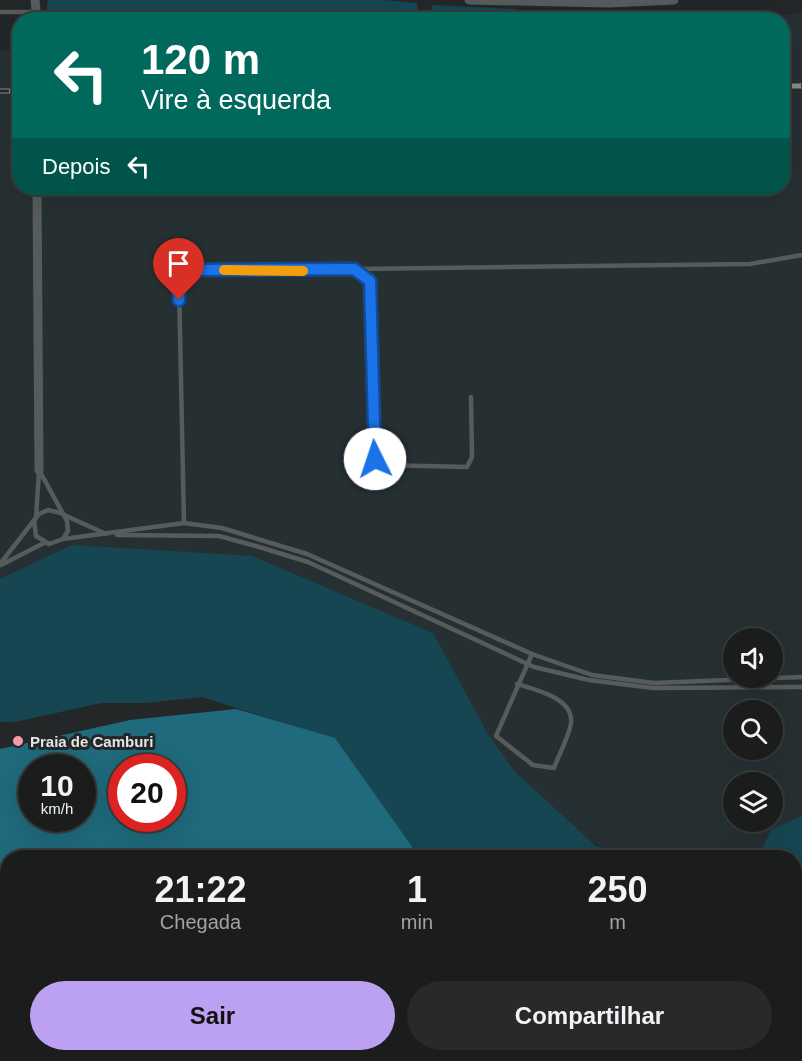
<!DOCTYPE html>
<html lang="pt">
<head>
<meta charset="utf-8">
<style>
	:root { --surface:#1b1d1d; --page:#282a2a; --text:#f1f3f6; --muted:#a0a2a4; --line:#393b3b; --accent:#bca0f2 }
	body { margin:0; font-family:Arial,sans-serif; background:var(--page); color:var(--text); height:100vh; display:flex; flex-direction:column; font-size:22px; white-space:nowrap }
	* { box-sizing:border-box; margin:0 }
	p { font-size:20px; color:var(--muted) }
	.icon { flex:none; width:33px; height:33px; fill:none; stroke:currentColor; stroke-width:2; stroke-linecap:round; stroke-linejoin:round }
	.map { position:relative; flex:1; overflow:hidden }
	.side { position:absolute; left:0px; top:850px; width:802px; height:212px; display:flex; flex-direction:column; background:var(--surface); border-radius:24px 24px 0 0; box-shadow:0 6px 24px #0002,0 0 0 2px var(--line) }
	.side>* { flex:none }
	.guide { position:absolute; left:12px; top:12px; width:778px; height:183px; border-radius:24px; box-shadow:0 6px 24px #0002,0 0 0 2px var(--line); background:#00695c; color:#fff; overflow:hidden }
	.buttons { position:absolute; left:723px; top:628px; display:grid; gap:12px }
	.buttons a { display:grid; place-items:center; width:60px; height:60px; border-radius:50%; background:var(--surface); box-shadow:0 6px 24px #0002,0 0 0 2px var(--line); font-size:30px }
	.speed { position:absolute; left:18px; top:754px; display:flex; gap:12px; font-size:30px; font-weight:700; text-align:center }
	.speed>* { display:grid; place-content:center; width:78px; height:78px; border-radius:50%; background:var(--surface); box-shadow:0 6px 24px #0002,0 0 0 2px var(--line); line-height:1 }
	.speed small { font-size:15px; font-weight:400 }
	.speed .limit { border:9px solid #d22; background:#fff; color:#111 }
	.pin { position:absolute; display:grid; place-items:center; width:51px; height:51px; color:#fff; margin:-62px -26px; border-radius:50% 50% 50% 0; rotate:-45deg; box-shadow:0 0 6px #0007 }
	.pin .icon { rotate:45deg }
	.me { position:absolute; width:66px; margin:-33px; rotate:356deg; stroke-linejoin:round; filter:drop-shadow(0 0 4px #0008) }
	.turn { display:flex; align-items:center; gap:21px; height:126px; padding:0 30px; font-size:27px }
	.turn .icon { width:78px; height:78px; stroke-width:2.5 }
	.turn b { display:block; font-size:42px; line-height:51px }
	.then { display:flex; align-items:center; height:57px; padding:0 30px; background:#0003; gap:12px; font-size:22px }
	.eta { display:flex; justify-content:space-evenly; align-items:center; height:102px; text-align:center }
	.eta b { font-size:36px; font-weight:600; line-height:42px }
	.action { display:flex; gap:12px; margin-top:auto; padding:12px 30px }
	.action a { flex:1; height:69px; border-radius:36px; background:var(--accent); color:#111; font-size:24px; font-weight:600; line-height:69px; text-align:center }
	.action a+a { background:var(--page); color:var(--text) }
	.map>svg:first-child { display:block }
	.built { fill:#263033; fill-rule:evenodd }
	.green { fill:#164652 }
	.water { fill:#1f6a7c; fill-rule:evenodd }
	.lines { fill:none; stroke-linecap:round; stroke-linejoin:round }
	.service { stroke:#585b5c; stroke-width:4.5 }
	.minor { stroke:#585b5c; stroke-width:9 }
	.rail-casing { stroke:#898b8c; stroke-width:5 }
	.rail { stroke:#242727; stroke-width:3; stroke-dasharray:9; stroke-linecap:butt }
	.route-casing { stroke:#114b97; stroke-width:15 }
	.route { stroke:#1a73e8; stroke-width:10 }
	.slow { stroke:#f59e0b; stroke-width:10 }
	.poi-dot { fill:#f39aab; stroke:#242727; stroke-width:2 }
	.labels { text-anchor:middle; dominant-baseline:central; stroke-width:6; stroke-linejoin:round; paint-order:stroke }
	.poi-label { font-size:15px; font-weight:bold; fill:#e4e5e6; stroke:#242727; text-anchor:start }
</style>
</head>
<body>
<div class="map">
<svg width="802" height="1061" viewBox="0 0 802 1061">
	<rect width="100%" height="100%" fill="#242727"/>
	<path class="built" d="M802 12V890L795 888V858H610L611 852 553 821 0 591V50L19 51 20 188H783V20L762 19ZM734 639H772V678H734ZM734 711H772V750H734ZM734 783H772V822H734Z"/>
	<g class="green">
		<path d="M48 0H383L417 3 418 16 173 20 165 11 100 12 97 19H45Z"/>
		<path d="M432 5 515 9V18L492 19 485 16 431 13Z"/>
		<path d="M525 10 537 15H569L573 19H525Z"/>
		<path d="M72 545 252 556 433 633 489 736 515 772 596 846 632 854 627 858H415L329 747 293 726 202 697 144 703H101L15 722H0V579Z"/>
		<path d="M802 816V866L795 864V858H775L760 854 771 829Z"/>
	</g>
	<g class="water">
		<path d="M236 709 335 738 420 858H8V1054L333 1055 332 1061H0V749L130 720ZM32 768H82V819H32ZM122 768H172V819H122Z"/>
		<path d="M795 888 802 890V1061H550L560 1054H795Z"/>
		<path d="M487 1054 530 1055 535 1061H480Z"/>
		<path d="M402 1055H428L431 1061H401Z"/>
	</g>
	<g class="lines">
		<g class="service">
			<path d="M0 12H37"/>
			<path d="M357 269 750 264 802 255"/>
			<path d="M39 470 67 521 68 531 63 539"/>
			<path d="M62 514 106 534"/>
			<path d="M36 517 39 472"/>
			<path d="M34 520 36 536 49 544 63 539 184 523 222 528 307 554 532 654 592 675 654 683 802 677"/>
			<path d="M184 523 179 284 187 270 354 269 370 281 374 452 380 465 467 467 472 457 471 397"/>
			<path d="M117 535 219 536 256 546 308 562 534 667 589 680 653 688 802 687"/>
			<path d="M0 564 39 514 48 510 61 513"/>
			<path d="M1 565 44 543"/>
			<path d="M517 684C534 689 574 698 571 723 569 737 559 754 554 768L533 765 496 736 532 654"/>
		</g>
		<g class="minor">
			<path d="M35 0 37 20"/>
			<path d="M469 0 608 3 674 0"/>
			<path d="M37 188 39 470"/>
		</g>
		<defs>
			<g id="rail">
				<path d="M783 86H802"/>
				<path d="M0 91H20"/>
			</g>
		</defs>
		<use href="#rail" class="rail-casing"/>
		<use href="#rail" class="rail"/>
	</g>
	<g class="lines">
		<defs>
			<path id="route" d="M179 300 178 284 187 270 354 269 370 281 375 459"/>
		</defs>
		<use href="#route" class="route-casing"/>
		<use href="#route" class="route"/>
		<path class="slow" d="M224 270 303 271"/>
	</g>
	<circle class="poi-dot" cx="18" cy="741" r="6"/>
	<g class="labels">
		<g class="poi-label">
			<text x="30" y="741">Praia de Camburi</text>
		</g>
	</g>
</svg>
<div class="buttons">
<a><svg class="icon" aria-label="sound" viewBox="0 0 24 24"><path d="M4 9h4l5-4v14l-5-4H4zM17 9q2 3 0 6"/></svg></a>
<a><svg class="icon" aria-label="search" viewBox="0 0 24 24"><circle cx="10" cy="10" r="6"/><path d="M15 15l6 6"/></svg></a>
<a><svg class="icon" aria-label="layers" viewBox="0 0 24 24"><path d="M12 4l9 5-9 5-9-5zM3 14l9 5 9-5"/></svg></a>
</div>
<div class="speed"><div>10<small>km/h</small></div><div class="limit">20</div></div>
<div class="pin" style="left:179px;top:300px;background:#d93025"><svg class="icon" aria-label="arrive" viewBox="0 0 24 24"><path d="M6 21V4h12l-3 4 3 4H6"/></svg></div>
<svg class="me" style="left:375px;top:459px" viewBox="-20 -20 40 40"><circle r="19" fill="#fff"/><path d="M0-13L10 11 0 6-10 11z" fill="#1a73e8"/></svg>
<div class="guide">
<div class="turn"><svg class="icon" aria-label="left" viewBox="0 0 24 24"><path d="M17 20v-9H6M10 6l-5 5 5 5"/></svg><div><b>120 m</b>Vire à esquerda</div></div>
<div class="then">Depois<svg class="icon" aria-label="left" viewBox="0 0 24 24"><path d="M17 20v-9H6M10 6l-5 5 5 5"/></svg></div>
</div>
<section class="side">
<div class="eta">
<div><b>21:22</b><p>Chegada</p></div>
<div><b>1</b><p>min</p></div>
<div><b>250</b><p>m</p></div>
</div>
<div class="action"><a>Sair</a><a>Compartilhar</a></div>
</section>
</div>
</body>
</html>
